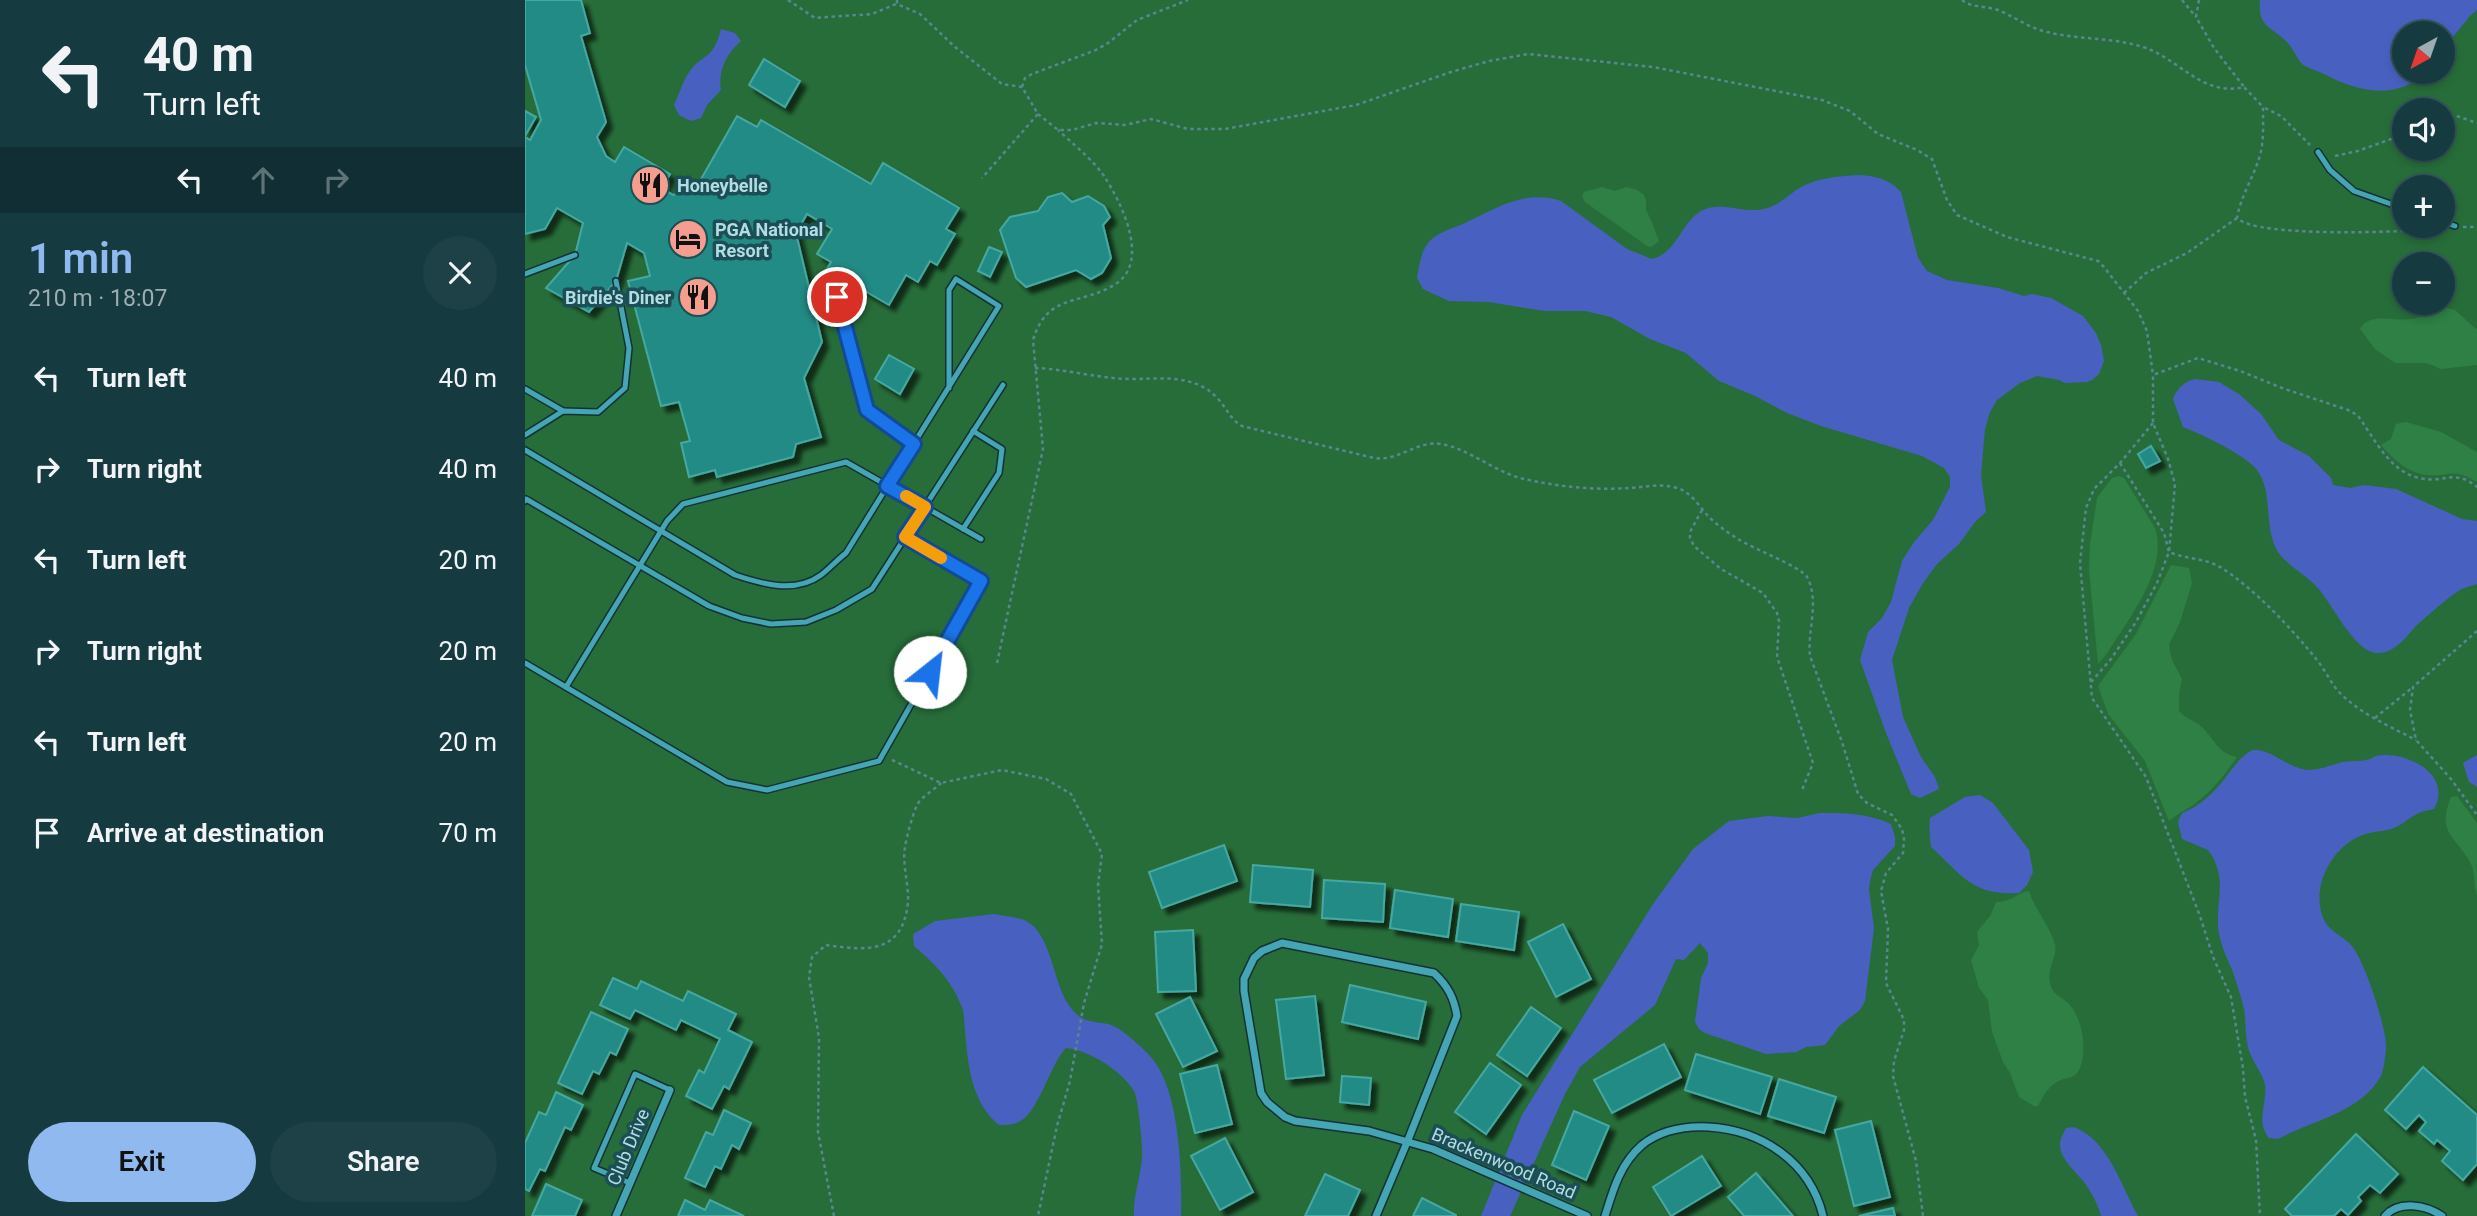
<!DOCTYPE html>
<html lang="en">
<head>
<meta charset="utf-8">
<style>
	:root { --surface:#153a40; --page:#1e4147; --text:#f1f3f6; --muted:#9dadb1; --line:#345459; --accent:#90b9f0 }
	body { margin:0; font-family:Roboto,sans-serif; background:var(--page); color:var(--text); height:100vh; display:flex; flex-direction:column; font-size:26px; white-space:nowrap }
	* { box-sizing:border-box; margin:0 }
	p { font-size:23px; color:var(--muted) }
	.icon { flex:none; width:38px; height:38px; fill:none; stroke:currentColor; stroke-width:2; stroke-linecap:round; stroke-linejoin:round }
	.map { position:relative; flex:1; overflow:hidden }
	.sheet { display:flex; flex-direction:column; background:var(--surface); width:525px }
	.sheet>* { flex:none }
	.top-card { background:#153a40; color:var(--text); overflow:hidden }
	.needle { width:46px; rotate:220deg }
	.fabs { position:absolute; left:1867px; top:21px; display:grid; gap:14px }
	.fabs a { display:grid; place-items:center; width:63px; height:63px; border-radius:50%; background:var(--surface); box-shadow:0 4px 10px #0003,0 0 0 2px var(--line); font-size:35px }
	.pin { position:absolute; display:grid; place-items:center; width:60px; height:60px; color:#fff; margin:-30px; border:4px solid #fff; border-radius:50%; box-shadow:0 2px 7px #0007 }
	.me { position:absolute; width:77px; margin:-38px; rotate:29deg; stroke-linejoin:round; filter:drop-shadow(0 0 5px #0008) }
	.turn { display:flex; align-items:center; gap:24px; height:147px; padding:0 28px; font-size:32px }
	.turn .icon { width:91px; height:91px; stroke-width:2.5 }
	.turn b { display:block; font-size:49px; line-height:60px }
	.lanes { display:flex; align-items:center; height:66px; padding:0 28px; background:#0003; justify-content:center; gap:35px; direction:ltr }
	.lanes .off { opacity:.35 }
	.round { display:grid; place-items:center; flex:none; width:74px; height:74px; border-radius:37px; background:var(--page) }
	.headline { display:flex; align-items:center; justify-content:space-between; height:119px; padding:0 28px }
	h1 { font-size:42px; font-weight:600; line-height:52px; color:var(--accent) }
	.primary-button { display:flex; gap:14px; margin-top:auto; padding:14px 28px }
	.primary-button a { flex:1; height:80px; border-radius:42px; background:var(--accent); color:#111; font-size:28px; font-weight:600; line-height:80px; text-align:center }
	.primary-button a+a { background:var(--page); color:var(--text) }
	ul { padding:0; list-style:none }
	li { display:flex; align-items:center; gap:21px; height:91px; padding:0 28px }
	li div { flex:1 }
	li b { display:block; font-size:26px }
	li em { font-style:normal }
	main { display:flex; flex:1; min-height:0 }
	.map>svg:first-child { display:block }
	.green { fill:#276d3a; fill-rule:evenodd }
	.forest { fill:#2e8045 }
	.water { fill:#4861c0 }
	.building { fill:#228b85; stroke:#46a8a2; stroke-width:2; filter:url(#shadow) }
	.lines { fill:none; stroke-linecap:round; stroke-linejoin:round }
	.service-casing { stroke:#143236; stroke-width:8 }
	.minor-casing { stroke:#143236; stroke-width:10 }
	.path { stroke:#58878f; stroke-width:2.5; stroke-dasharray:3.5 3.5; stroke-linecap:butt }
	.service { stroke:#45a5b4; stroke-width:5 }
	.minor { stroke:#45a5b4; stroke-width:7 }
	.route-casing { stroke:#114b97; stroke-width:18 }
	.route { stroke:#1a73e8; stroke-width:12 }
	.slow { stroke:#f59e0b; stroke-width:12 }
	.labels { text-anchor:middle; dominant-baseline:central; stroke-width:7; stroke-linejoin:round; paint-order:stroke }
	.poi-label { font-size:18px; font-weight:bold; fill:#b2dde4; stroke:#1c4e56; text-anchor:start }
	.street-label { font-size:18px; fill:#b2dde4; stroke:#1c4e56 }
</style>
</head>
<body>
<main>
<section class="sheet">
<div class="top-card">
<div class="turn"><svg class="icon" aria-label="left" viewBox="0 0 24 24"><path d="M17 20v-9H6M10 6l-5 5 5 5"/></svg><div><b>40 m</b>Turn left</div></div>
<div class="lanes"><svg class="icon" aria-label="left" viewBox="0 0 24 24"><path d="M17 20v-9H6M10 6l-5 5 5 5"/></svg><svg class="icon off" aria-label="ahead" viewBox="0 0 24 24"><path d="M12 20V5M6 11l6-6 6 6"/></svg><svg class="icon off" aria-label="right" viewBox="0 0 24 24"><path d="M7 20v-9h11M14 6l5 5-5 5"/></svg></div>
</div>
<div class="headline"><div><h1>1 min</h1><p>210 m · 18:07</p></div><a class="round"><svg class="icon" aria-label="close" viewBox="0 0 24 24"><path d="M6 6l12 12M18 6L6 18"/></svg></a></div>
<ul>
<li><svg class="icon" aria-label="left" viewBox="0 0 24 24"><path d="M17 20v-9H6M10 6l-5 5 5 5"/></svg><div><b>Turn left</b></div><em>40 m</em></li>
<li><svg class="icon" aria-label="right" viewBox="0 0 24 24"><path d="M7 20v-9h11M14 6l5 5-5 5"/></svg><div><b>Turn right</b></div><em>40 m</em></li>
<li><svg class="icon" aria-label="left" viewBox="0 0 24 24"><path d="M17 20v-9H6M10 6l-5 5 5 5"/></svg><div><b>Turn left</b></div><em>20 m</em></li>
<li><svg class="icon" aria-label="right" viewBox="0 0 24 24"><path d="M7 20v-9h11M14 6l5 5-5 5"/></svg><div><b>Turn right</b></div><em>20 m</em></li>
<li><svg class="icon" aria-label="left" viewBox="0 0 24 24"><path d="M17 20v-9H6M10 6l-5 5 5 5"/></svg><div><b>Turn left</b></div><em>20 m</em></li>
<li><svg class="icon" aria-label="arrive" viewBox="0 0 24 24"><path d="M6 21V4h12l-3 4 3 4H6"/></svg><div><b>Arrive at destination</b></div><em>70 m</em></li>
</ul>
<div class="primary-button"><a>Exit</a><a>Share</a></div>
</section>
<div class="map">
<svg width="1952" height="1216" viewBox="0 0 1952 1216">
	<defs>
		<filter id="shadow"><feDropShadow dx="6" dy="6" stdDeviation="2" flood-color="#0009"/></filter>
	</defs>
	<rect width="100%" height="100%" fill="#1c4e56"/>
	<path class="green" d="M0 0H1952V1216H0ZM1880 33H1918V72H1880ZM1880 110H1918V149H1880ZM1880 187H1918V226H1880ZM1880 264H1918V303H1880Z"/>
	<g class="forest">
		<path d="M1077 187 1090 191 1101 187 1112 190 1119 195 1121 201V210L1126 220 1134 241 1126 247 1122 246 1060 202 1057 196 1059 192Z"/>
		<path d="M1914 306 1930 310 1952 330V365L1916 369 1901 363H1870L1850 349 1835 329C1845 309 1876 325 1894 317 1901 315 1907 309 1914 306Z"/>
		<path d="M1881 422 1916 432 1952 452V482C1926 467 1928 477 1903 475 1884 474 1868 459 1856 445L1866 439 1871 424Z"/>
		<path d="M1594 476 1599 478 1630 528C1644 570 1602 621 1581 655L1573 664 1564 569 1565 545 1572 498 1587 478Z"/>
		<path d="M1646 565 1664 568 1667 583 1655 622 1644 645 1647 660 1657 679 1654 694V711C1660 718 1666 719 1673 724 1688 735 1692 754 1712 757 1701 773 1689 789 1673 801 1664 809 1654 812 1644 821L1620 761 1583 714 1573 686 1611 634Z"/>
		<path d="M1932 796 1952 823V896C1948 885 1951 872 1945 862 1931 837 1911 833 1926 797Z"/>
		<path d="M1504 891C1510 910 1525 926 1530 945 1533 958 1520 968 1526 987 1529 996 1539 998 1545 1005 1558 1021 1562 1049 1555 1068 1550 1081 1538 1076 1529 1084 1522 1089 1517 1098 1513 1106H1509L1494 1097 1485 1073 1478 1062 1467 1032 1463 1000 1454 988 1446 960 1454 945 1452 932 1465 916 1471 902C1488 902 1491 893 1504 891Z"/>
	</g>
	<g class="water">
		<path d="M1735 0H1952V10L1945 16 1918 49V33H1880V72H1902C1870 102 1831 91 1797 73 1791 70 1782 68 1777 64 1771 57 1768 48 1762 42 1745 25 1733 28 1735 0Z"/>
		<path d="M196 29 210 33 216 41C201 54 193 71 196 90L182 105 176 118 166 121 154 115 149 105C154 95 157 83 163 74 177 52 188 62 196 29Z"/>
		<path d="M1334 175C1351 176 1364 179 1376 192L1393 258 1402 271 1422 280 1473 288 1499 296 1507 294 1526 298 1558 316 1571 333 1576 345 1579 361 1574 374 1567 380 1562 382 1540 383 1534 380 1512 376 1495 383 1472 400 1465 412 1460 429 1456 475 1461 512 1450 522 1434 544 1412 564 1398 583 1384 608 1367 660 1378 717 1396 757 1410 777 1414 789 1395 798 1386 794 1361 733 1335 660 1343 632 1357 618 1366 602 1377 561 1389 542 1408 520 1425 487V477L1419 468 1397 456 1296 426 1262 413 1230 396 1194 381 1161 353 1125 339 1086 317 1060 311H1020L963 302 924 301 898 289 892 278C894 266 896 251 904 242 913 232 926 229 938 224 971 209 998 189 1036 201L1102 249 1127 259C1152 253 1155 224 1176 211 1194 200 1219 214 1239 209 1255 205 1263 195 1276 187 1292 178 1316 176 1334 175Z"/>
		<path d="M1670 379 1694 382 1715 395 1736 414 1754 440 1784 456 1806 478 1808 485 1825 488 1839 485 1871 489 1937 519 1952 521V584C1946 586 1937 588 1932 592 1919 601 1903 615 1891 626 1881 637 1870 653 1853 653 1828 653 1806 599 1789 584 1778 573 1762 565 1753 552 1738 528 1749 493 1732 470 1721 455 1676 434 1658 427L1648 399C1652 388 1659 382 1670 379Z"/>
		<path d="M1728 750C1748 749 1763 769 1783 770 1794 770 1804 766 1814 763 1823 760 1833 762 1841 760 1845 760 1848 757 1851 756 1870 752 1899 762 1909 778 1915 788 1915 799 1909 809 1904 810 1898 811 1894 813 1884 817 1877 826 1866 829 1856 832 1846 831 1835 836 1805 849 1785 889 1799 920 1806 934 1822 937 1829 949 1841 966 1860 1024 1861 1045 1861 1053 1859 1069 1856 1076 1834 1114 1787 1120 1753 1139L1744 1138C1729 1120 1745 1098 1739 1081 1735 1069 1726 1060 1723 1047 1720 1035 1721 1022 1719 1009 1717 999 1713 989 1710 978 1706 965 1698 952 1695 938 1687 906 1706 881 1683 850L1657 839 1653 822 1657 813C1676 806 1692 790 1704 773 1712 763 1716 756 1728 750Z"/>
		<path d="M1952 755V787L1944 782 1938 763Z"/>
		<path d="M1455 795 1468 803 1504 850 1508 872 1502 885 1494 893C1447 896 1437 875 1406 847 1405 839 1404 825 1405 818L1440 797Z"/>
		<path d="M1295 813C1320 813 1342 813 1366 824L1370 837V846L1348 870 1345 881 1344 890 1349 928 1340 1001 1335 1010 1314 1026 1300 1045 1281 1047 1271 1052 1241 1054 1180 1033 1174 1029 1170 1022 1176 978 1183 963V953L1175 943 1159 960 1151 959 1130 1005 1055 1067 1040 1094 985 1216H956L997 1115 1128 904 1168 849 1204 821 1243 816 1272 818Z"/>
		<path d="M469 914C479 916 492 917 501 921 526 933 528 982 543 1004 560 1030 576 1017 594 1029 605 1037 621 1050 629 1061 655 1095 657 1174 656 1216H609C608 1195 616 1177 617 1156 618 1148 613 1096 609 1091 597 1071 564 1050 541 1048 524 1065 513 1117 491 1123 486 1125 479 1125 474 1125 446 1102 443 1065 440 1031 439 1023 440 1013 436 1005 427 981 408 962 389 946L388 934 410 921Z"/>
		<path d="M1549 1127C1584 1141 1596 1186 1613 1216H1576C1573 1205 1568 1195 1562 1186 1554 1174 1534 1159 1535 1144 1535 1138 1539 1133 1541 1128Z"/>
	</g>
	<g class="building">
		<path d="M0 0H56L65 33 56 36 81 122 72 137 81 156 90 162 99 147 145 174 137 188 148 195 171 188 212 116 232 127 236 120 346 184 358 163 434 208 421 229 430 234 412 265 405 261 393 282 381 275 364 305 302 269 306 262 292 254 307 229 282 214 271 233 297 342 279 378 296 437 271 444 268 457 192 477 190 470 164 477 156 443 165 441 154 402 136 406 103 281 125 276 119 253 102 243 91 281 64 312 21 288 50 255 58 223 32 208 20 229 0 234V137L5 140 16 120 0 65Z"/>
		<path d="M239 59 275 81 260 107 224 85Z"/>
		<path d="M0 111 11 117 0 136Z"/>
		<path d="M537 193 547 202 563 196 579 206 585 217 578 225 586 258 577 273 566 279 551 270 501 287 491 278 475 230 485 217 513 211 523 197Z"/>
		<path d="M464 247 477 252 465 277 453 271Z"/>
		<path d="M364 355 389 369 375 394 350 379Z"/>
		<path d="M1626 446 1635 461 1621 468 1613 454Z"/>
		<path d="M699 845 712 881 637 908 624 872Z"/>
		<path d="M728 865 788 870 785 907 725 902Z"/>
		<path d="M799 880 860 884 858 922 797 918Z"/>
		<path d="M870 890 928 899 923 937 865 928Z"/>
		<path d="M936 904 994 912 989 950 931 941Z"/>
		<path d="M1038 924 1066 979 1031 997 1003 942Z"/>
		<path d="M668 930 671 991 633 992 630 932Z"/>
		<path d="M88 978 112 989 116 981 158 1001 163 991 211 1014 203 1030 227 1042 204 1089 199 1086 187 1109 161 1096 174 1070 179 1073 195 1039 156 1020 151 1030 110 1010 105 1019 75 1005Z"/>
		<path d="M825 985 901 1002 893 1039 817 1022Z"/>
		<path d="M790 996 799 1075 761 1079 751 1000Z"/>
		<path d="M665 997 692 1051 658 1067 631 1014Z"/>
		<path d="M1006 1007 1036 1028 1002 1076 972 1055Z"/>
		<path d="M66 1012 103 1029 91 1055 85 1052 74 1074 68 1071 57 1094 33 1083Z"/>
		<path d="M1139 1044 1156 1077 1087 1113 1069 1080Z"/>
		<path d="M1171 1054 1247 1077 1235 1114 1160 1090Z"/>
		<path d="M965 1063 996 1085 961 1134 930 1112Z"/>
		<path d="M692 1065 707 1124 670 1133 655 1074Z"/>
		<path d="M1898 1067 1952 1115V1164L1938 1180 1917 1161 1925 1151 1912 1140 1909 1144 1894 1131 1901 1122 1894 1115 1881 1129 1860 1110Z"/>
		<path d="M817 1076 846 1078 844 1105 815 1102Z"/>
		<path d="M1254 1079 1311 1097 1299 1133 1243 1116Z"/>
		<path d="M31 1092 58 1105 46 1130 40 1127 20 1171 15 1169 4 1191 0 1189V1143L14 1112 21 1115Z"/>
		<path d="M199 1110 226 1123 214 1149 207 1145 196 1169 190 1166 180 1187 160 1178 181 1132 188 1135Z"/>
		<path d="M1049 1111 1084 1126 1061 1180 1027 1165Z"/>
		<path d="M1346 1121 1365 1197 1329 1206 1310 1130Z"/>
		<path d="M1831 1134 1873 1174 1855 1193 1845 1185 1833 1197 1836 1201 1823 1215 1816 1209 1809 1216H1767L1760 1209Z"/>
		<path d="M700 1138 728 1192 695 1210 666 1156Z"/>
		<path d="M1177 1156 1196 1186 1146 1216 1128 1187Z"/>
		<path d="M1231 1173 1268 1216H1219L1203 1197Z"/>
		<path d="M800 1174 835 1190 823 1216H780Z"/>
		<path d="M21 1184 57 1200 50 1216H7Z"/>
		<path d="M897 1198 931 1215V1216H888Z"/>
		<path d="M160 1200 180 1210 185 1200 219 1216H153Z"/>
		<path d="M1368 1208 1370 1216H1334Z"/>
	</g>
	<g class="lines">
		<defs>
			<g id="service">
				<path d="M1793 152 1805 170 1829 191 1880 209"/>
				<path d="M1918 222 1930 226"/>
				<path d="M0 274 50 255"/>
				<path d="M312 297 342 409 389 444"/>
				<path d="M0 389 38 411"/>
				<path d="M0 435 38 411 73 412 100 388 104 348 91 281"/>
				<path d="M0 450 210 575C237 584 270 594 296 575 304 569 312 560 321 553L474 306 431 279 424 290V388"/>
				<path d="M0 501 1 499 184 606 217 618 246 624 281 622 311 610 347 589 478 385"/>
				<path d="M438 529 474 473 477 449 448 431"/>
				<path d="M0 663 202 782 242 790 354 761 456 581 380 537"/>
				<path d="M41 687 142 521 158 504 321 462 456 539"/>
				<path d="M105 1183 69 1168 110 1074 145 1090"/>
			</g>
			<g id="minor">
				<path d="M91 1216 145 1090"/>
				<path d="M851 1216 883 1140 932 1016C929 998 923 986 909 973L757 943 737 951 729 958 719 979V991L736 1093 742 1102 760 1117 770 1121 844 1131 908 1149 1062 1216"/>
				<path d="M1080 1216C1088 1190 1095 1164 1117 1145 1136 1130 1159 1126 1183 1127 1237 1130 1285 1162 1298 1216"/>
				<path d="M1860 1216C1874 1200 1901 1205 1917 1216"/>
			</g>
		</defs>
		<use href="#service" class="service-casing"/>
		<use href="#minor" class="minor-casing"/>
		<g class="path">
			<path d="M263 0 290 18 347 14 371 4"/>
			<path d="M372 0V4L395 14 430 47 477 84 497 87 513 114 457 178"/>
			<path d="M1437 0C1447 8 1461 6 1473 10 1490 17 1504 28 1522 32 1554 40 1586 37 1618 47 1655 59 1677 97 1719 87L1738 107C1738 121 1739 136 1736 151 1731 174 1716 194 1712 218 1731 238 1878 232 1911 229"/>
			<path d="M1657 0 1671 17"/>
			<path d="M1674 0 1671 17 1689 48 1719 87"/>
			<path d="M497 87 500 78 507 74 571 50 583 43 612 20 663 0"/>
			<path d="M1740 108 1756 116 1785 145"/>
			<path d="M513 114 533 130H547L571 123 600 125 626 119 663 129H700L831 105 926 72 964 61 1003 54 1128 67 1297 100 1325 111 1353 134 1392 150 1407 159 1422 200 1432 215 1482 237 1573 261 1579 267 1613 311 1622 331 1628 375"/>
			<path d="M1918 116 1929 115 1952 123"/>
			<path d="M1810 156 1833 151 1880 134"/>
			<path d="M1938 227H1952"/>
			<path d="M1599 293 1621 273 1662 253 1712 218"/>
			<path d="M510 368C542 369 574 379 607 379 633 379 656 375 680 388 700 400 702 418 717 426L849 458C873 462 892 440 916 444 940 448 961 465 984 474 995 479 1008 481 1020 483 1047 488 1078 490 1105 488 1121 487 1136 483 1152 488 1166 492 1174 506 1183 516 1192 525 1202 532 1213 539 1227 548 1276 567 1282 577 1295 601 1282 631 1285 656L1317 742 1333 794 1342 803 1367 815 1377 829 1379 839 1378 853 1361 873 1356 891 1363 929 1361 983 1379 1020V1030L1369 1061 1368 1076 1391 1161 1398 1216"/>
			<path d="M1628 423 1595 463 1569 489 1561 508 1555 563 1567 698 1621 777 1675 916 1688 957 1706 997 1718 1068 1720 1097 1731 1140 1735 1216"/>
			<path d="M1595 463 1639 533 1644 552C1660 559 1680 558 1695 567 1728 587 1768 630 1792 660 1801 671 1807 686 1817 695 1838 715 1866 727 1891 740"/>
			<path d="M1177 510 1165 532V538L1169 546 1196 569 1238 593 1252 613 1254 621 1252 657 1288 763 1277 790"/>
			<path d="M1952 631 1888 687 1885 710 1891 740 1926 779 1952 815"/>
			<path d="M472 663 518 449 508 340C523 291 556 307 592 283 625 260 596 202 579 176 567 159 548 144 533 130"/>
			<path d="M1566 682 1586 659 1611 622 1632 583 1644 552 1650 484 1643 459 1628 423V375L1673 358 1715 371 1757 388 1826 411 1833 416C1850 439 1864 471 1894 478 1919 484 1929 468 1952 487"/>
			<path d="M1850 718 1888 687"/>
			<path d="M367 760 416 783 477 770 521 779 546 794 577 854 573 885 577 944 559 1003 545 1081 532 1126 513 1216"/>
			<path d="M309 1216 293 1132 294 1038 284 977 287 957 301 945C342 951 378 954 383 902 384 884 377 865 380 847 382 835 387 817 392 805 396 797 409 790 416 783"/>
		</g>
		<use href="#service" class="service"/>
		<use href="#minor" class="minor"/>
	</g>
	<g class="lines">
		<defs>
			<path id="route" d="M312 297 342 410 389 444 362 486 400 507 380 537 456 581 405 672"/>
		</defs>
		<use href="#route" class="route-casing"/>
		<use href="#route" class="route"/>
		<path class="slow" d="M381 496 400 507 380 537 416 558"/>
	</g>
	<defs>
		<symbol id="restaurant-disc" viewBox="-11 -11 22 22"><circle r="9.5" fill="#f59d8f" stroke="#1c4e56"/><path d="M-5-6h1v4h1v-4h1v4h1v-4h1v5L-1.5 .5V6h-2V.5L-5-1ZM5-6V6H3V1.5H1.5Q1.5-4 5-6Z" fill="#111"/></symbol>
		<symbol id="hotel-disc" viewBox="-11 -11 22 22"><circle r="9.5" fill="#f59d8f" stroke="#1c4e56"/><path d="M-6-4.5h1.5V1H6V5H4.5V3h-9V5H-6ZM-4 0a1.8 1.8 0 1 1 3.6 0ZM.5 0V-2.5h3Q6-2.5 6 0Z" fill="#111"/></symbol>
	</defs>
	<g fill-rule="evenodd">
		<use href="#restaurant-disc" x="103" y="163" width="44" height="44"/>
		<use href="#hotel-disc" x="141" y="217" width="44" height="44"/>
		<use href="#restaurant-disc" x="151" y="275" width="44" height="44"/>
	</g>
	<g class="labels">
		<g class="poi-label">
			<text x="152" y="185">Honeybelle</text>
			<text x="190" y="229">PGA National<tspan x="190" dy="21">Resort</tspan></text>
			<text x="146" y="297" text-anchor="end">Birdie's Diner</text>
		</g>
		<g class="street-label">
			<text transform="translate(103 1147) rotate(-67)">Club Drive</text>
			<text transform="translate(979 1163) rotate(23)">Brackenwood Road</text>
		</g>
	</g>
</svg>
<div class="fabs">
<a><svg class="needle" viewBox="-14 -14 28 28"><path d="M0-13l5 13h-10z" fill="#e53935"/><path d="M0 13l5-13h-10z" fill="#9dadb1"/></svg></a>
<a><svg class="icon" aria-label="sound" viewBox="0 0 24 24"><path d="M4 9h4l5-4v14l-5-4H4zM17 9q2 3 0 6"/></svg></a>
<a>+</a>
<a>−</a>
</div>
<div class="pin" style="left:312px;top:297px;background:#d93025"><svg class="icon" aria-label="arrive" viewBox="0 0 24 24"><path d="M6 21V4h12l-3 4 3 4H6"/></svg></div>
<svg class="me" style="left:405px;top:672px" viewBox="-20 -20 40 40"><circle r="19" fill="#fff"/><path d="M0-13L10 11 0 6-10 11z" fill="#1a73e8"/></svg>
</div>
</main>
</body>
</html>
